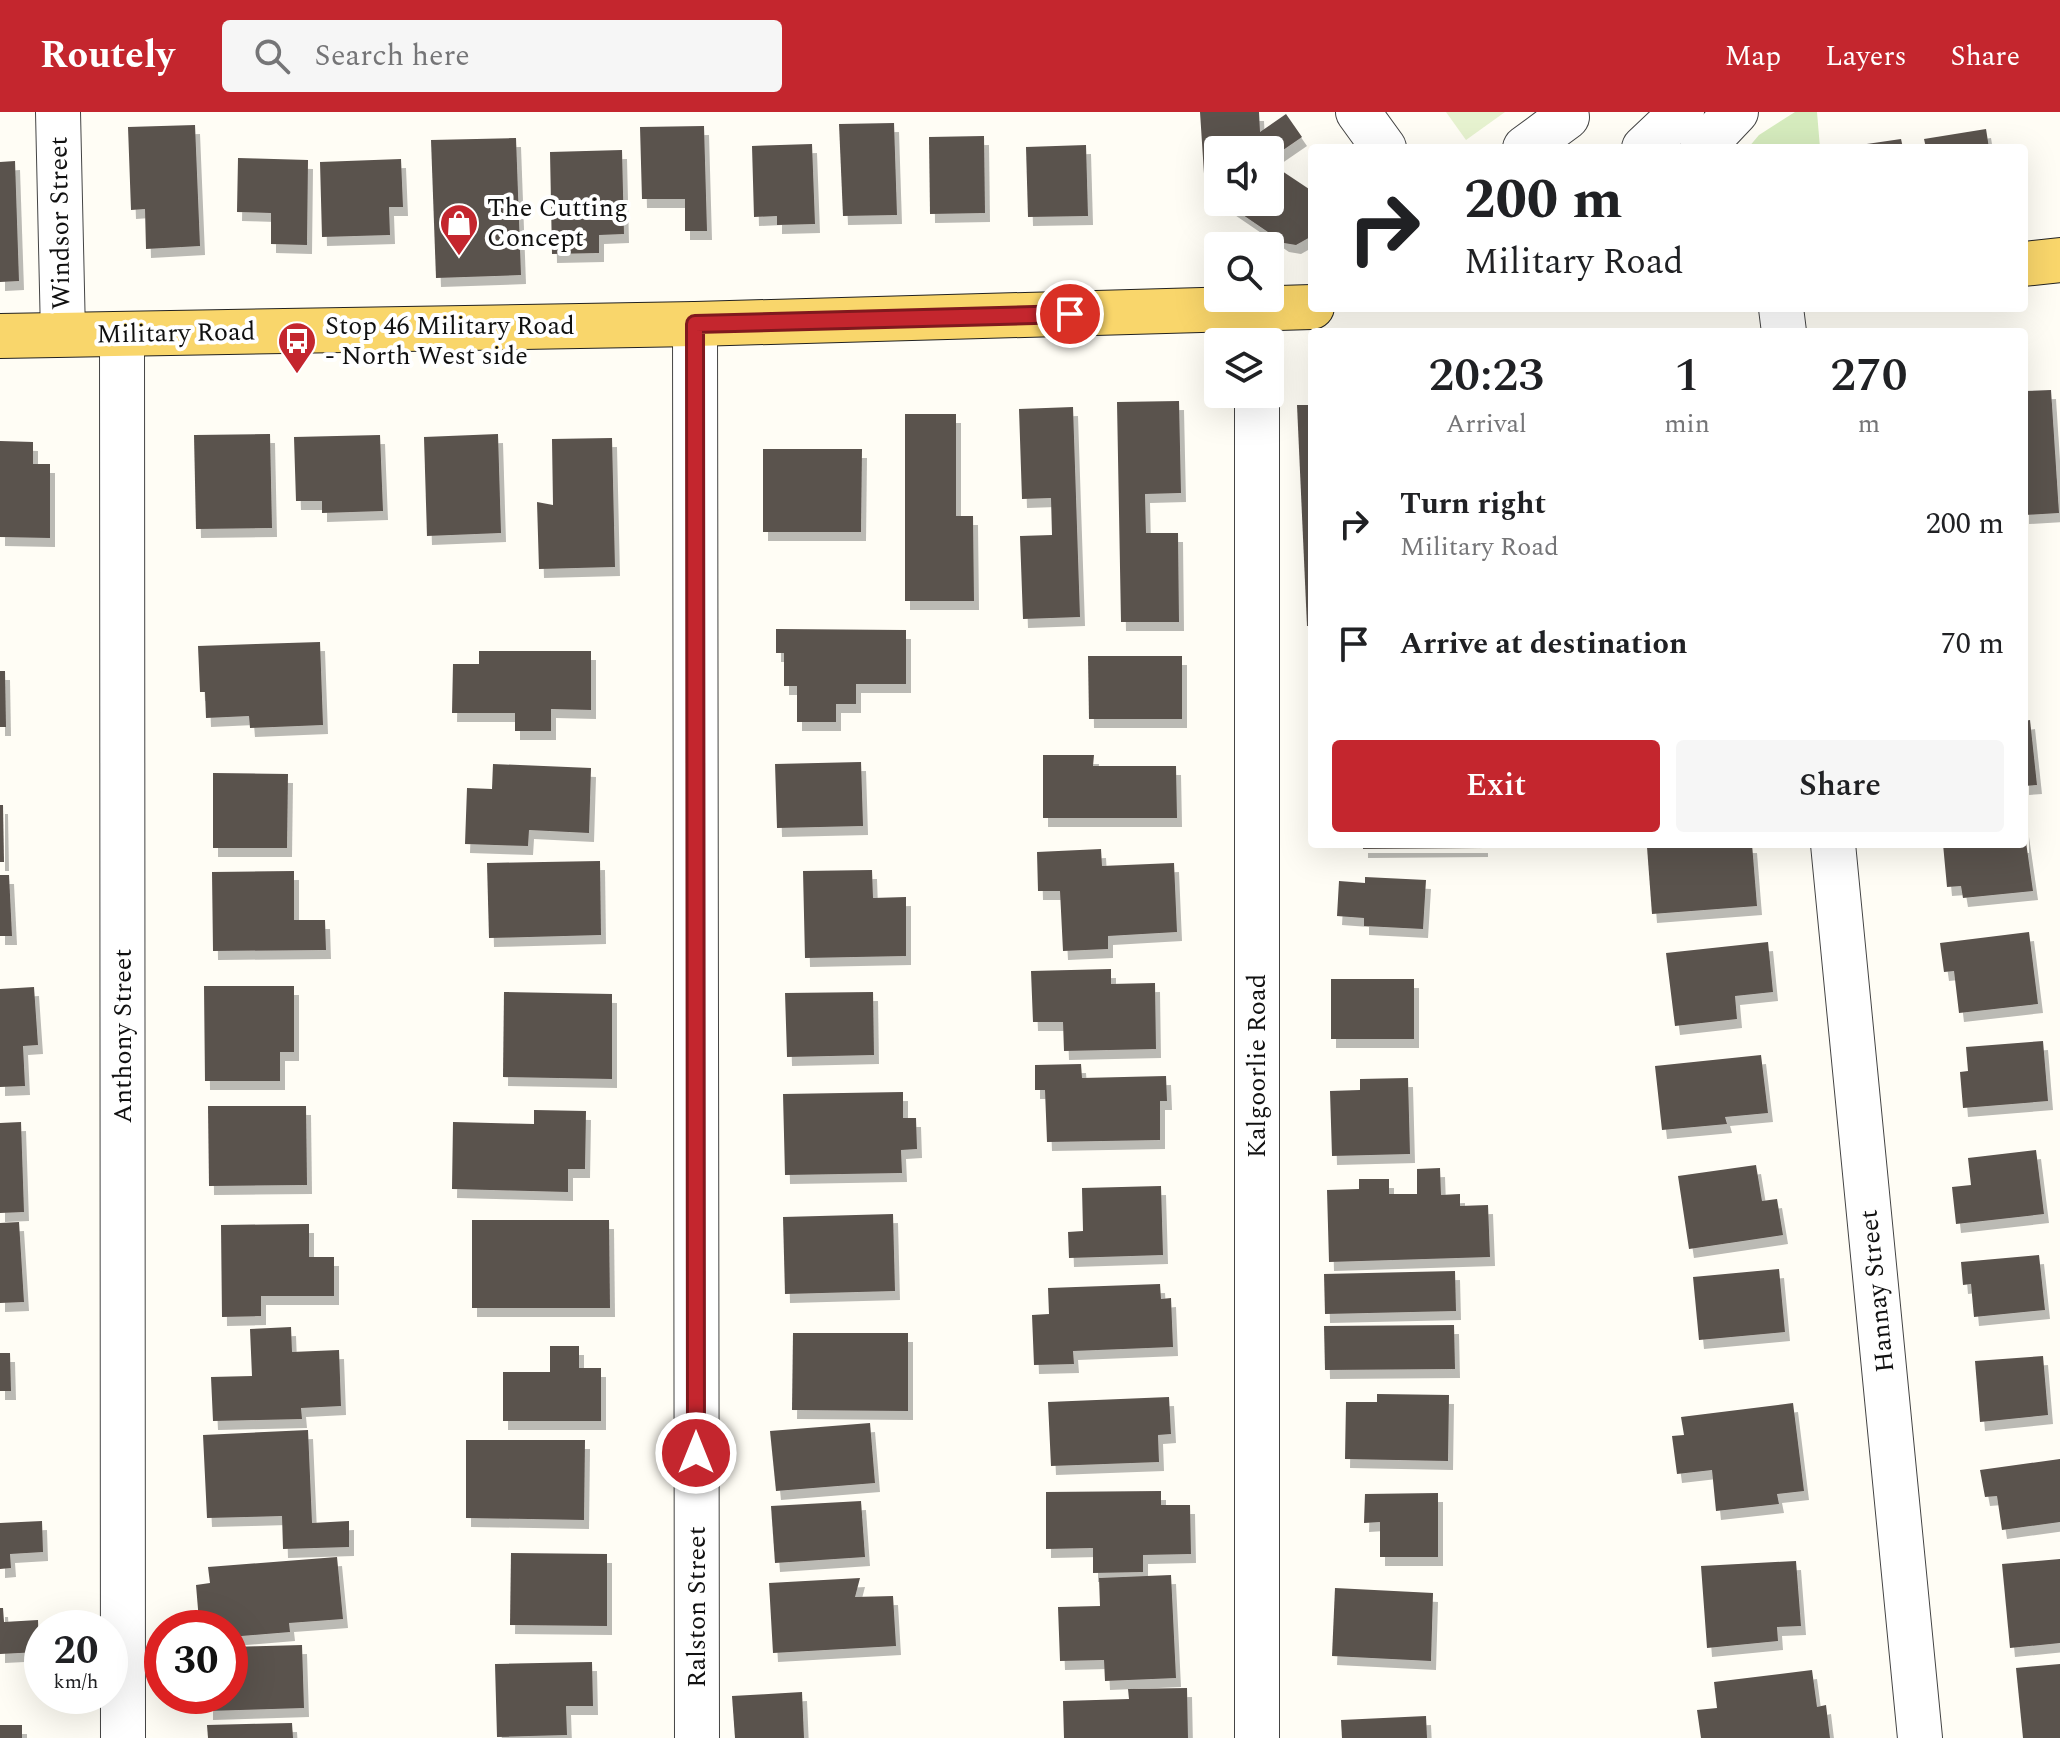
<!DOCTYPE html>
<html lang="en">
<head>
<meta charset="utf-8">
<style>
	:root { --surface:#fff; --page:#f6f6f6; --text:#202124; --muted:#757577; --accent:#c4262e }
	body { margin:0; font-family:Spectral,serif; background:var(--page); color:var(--text); height:100vh; display:flex; flex-direction:column; font-size:30px; white-space:nowrap }
	* { box-sizing:border-box; margin:0 }
	p { font-size:26px; color:var(--muted) }
	.icon { flex:none; width:44px; height:44px; fill:none; stroke:currentColor; stroke-width:2; stroke-linecap:round; stroke-linejoin:round }
	.map { position:relative; flex:1; overflow:hidden }
	.details { position:absolute; left:1308px; top:216px; width:720px; height:520px; display:flex; flex-direction:column; background:var(--surface); border-radius:8px; box-shadow:0 8px 32px #0002 }
	.details>* { flex:none }
	.banner { position:absolute; left:1308px; top:32px; width:720px; height:168px; border-radius:8px; box-shadow:0 8px 32px #0002; background:#fff; color:var(--text); overflow:hidden }
	.controls { position:absolute; left:1204px; top:24px; display:grid; gap:16px }
	.controls a { display:grid; place-items:center; width:80px; height:80px; border-radius:8px; background:var(--surface); box-shadow:0 8px 32px #0002; font-size:40px }
	.speed { position:absolute; left:24px; top:1498px; display:flex; gap:16px; font-size:40px; font-weight:700; text-align:center }
	.speed>* { display:grid; place-content:center; width:104px; height:104px; border-radius:50%; background:var(--surface); box-shadow:0 8px 32px #0002; line-height:1 }
	.speed small { font-size:20px; font-weight:400 }
	.speed .limit { border:12px solid #d22; background:#fff; color:#111 }
	.pin { position:absolute; display:grid; place-items:center; width:68px; height:68px; color:#fff; margin:-34px; border:4px solid #fff; border-radius:50%; box-shadow:0 2px 8px #0007 }
	.me { position:absolute; width:88px; margin:-44px; rotate:0deg; stroke-linejoin:round; filter:drop-shadow(0 0 6px #0008) }
	.turn { display:flex; align-items:center; gap:28px; height:168px; padding:0 24px; font-size:36px }
	.turn .icon { width:104px; height:104px; stroke-width:2.5 }
	.turn b { display:block; font-size:56px; line-height:68px }
	.eta { display:flex; justify-content:space-evenly; align-items:center; height:136px; text-align:center }
	.eta b { font-size:48px; font-weight:600; line-height:56px }
	.primary-button { display:flex; gap:16px; margin-top:auto; padding:16px 24px }
	.primary-button a { flex:1; height:92px; border-radius:8px; background:var(--accent); color:#fff; font-size:32px; font-weight:600; line-height:92px; text-align:center }
	.primary-button a+a { background:var(--page); color:var(--text) }
	ul { padding:0; list-style:none }
	li { display:flex; align-items:center; gap:24px; height:120px; padding:0 24px }
	li div { flex:1 }
	li b { display:block; font-size:30px }
	li em { font-style:normal }
	header { display:flex; align-items:center; gap:48px; box-sizing:border-box; height:112px; padding:0 40px; background:var(--accent); color:#fff }
	header strong { font-size:38px }
	nav { display:flex; gap:44px; margin-inline-start:auto; font-size:28px }
	.search { width:560px; height:72px; background:var(--page); display:flex; align-items:center; gap:20px; box-sizing:border-box; padding:0 28px; border-radius:8px; color:var(--muted); font-size:30px }
	.map>svg:first-child { display:block }
	.green { fill:#d5ebbd }
	.pitch { fill:#e6f2cf }
	.building { fill:#5a524d; filter:url(#shadow) }
	.lines { fill:none; stroke-linecap:round; stroke-linejoin:round }
	.minor-casing { stroke:#444; stroke-width:46 }
	.major-casing { stroke:#222; stroke-width:46 }
	.minor { stroke:#fff; stroke-width:44 }
	.major { stroke:#f9d66b; stroke-width:44 }
	.route-casing { stroke:#7f191e; stroke-width:20 }
	.route { stroke:#c4262e; stroke-width:14 }
	.labels { text-anchor:middle; dominant-baseline:central; stroke-width:8; stroke-linejoin:round; paint-order:stroke }
	.poi-label { font-size:26px; fill:#111; stroke:#fff; text-anchor:start }
	.street-label { font-size:26px; fill:#111; stroke:#fff }
</style>
</head>
<body>
<header>
<strong>Routely</strong>
<div class="search"><svg class="icon" aria-label="search" viewBox="0 0 24 24"><circle cx="10" cy="10" r="6"/><path d="M15 15l6 6"/></svg>Search here</div>
<nav><a>Map</a><a>Layers</a><a>Share</a></nav>
</header>
<div class="map">
<svg width="2060" height="1626" viewBox="0 0 2060 1626">
	<defs>
		<filter id="shadow"><feDropShadow dx="5" dy="9" stdDeviation="0" flood-color="#0004"/></filter>
	</defs>
	<rect width="100%" height="100%" fill="#fffdf5"/>
	<path class="green" d="M1795 0H1817L1820 36H1748L1759 23Z"/>
	<path class="pitch" d="M1446 0H1505L1466 28Z"/>
	<g class="building">
		<path d="M1200 0H1259L1260 20 1286 2 1302 25 1270 47V38H1218V86L1205 77Z"/>
		<path d="M894 11 897 103 843 104 839 12Z"/>
		<path d="M195 13 200 134 146 137 145 97 131 98 128 15Z"/>
		<path d="M704 14 707 119H685V87H642L640 15Z"/>
		<path d="M1986 17 1989 36H1926L1924 27Z"/>
		<path d="M984 24 985 101 930 102 929 25Z"/>
		<path d="M516 26 521 163 436 166 431 28Z"/>
		<path d="M1901 27 1903 36H1853V34Z"/>
		<path d="M812 32 815 112 777 113V104L754 105 752 34Z"/>
		<path d="M1086 33 1088 104 1028 105 1026 35Z"/>
		<path d="M622 38 624 122 599 123V141L552 142 550 40Z"/>
		<path d="M238 46 308 48 307 133 271 132V101L237 100Z"/>
		<path d="M401 47 403 95H389L390 123 322 125 320 50Z"/>
		<path d="M15 49 19 169 0 170V50Z"/>
		<path d="M1270 51 1312 79V124L1296 133 1284 131 1224 90H1270Z"/>
		<path d="M2051 278 2059 401 2024 403V279Z"/>
		<path d="M1179 289 1181 381 1145 382 1146 421H1178L1179 510H1121L1117 290Z"/>
		<path d="M1297 293H1312V514H1307Z"/>
		<path d="M1073 295 1080 505 1023 507 1020 424 1052 423 1051 386 1022 387 1019 297Z"/>
		<path d="M905 302H956V404H973L974 489H905Z"/>
		<path d="M270 322 272 416 196 417 194 323Z"/>
		<path d="M498 322 501 421 427 424 424 325Z"/>
		<path d="M380 323 383 399 322 401V389H296L294 325Z"/>
		<path d="M612 326 615 455 539 457 537 390 553 393 552 327Z"/>
		<path d="M0 329 33 330V352H50V426L0 425Z"/>
		<path d="M763 337H862L861 420H763Z"/>
		<path d="M776 517 906 518V572H856V592H836V610H797V574H784V541H776Z"/>
		<path d="M320 530 323 613 250 616 249 604 206 606 205 580H200L198 534Z"/>
		<path d="M479 539H591V598L551 597V619H515V601H452L453 552H479Z"/>
		<path d="M1088 544H1182V607H1089Z"/>
		<path d="M0 559H5L6 615H0Z"/>
		<path d="M2030 608 2037 673 2024 674V609Z"/>
		<path d="M1043 643H1094L1093 654H1176L1177 706H1043Z"/>
		<path d="M861 650 863 714 777 716 775 652Z"/>
		<path d="M493 652 591 656 589 721 529 718 528 734 465 732 467 676 492 677Z"/>
		<path d="M213 661 288 662 287 736H213Z"/>
		<path d="M0 693H3L4 750H0Z"/>
		<path d="M2024 716 2033 779 1963 786 1961 774 1947 775 1943 732H2024Z"/>
		<path d="M1363 732H1483V736L1363 737Z"/>
		<path d="M1685 732H1752L1757 794 1652 802 1647 735Z"/>
		<path d="M1101 737 1102 754 1174 751 1177 820 1108 824V837L1063 839 1060 779H1038L1037 740Z"/>
		<path d="M600 749 601 823 489 826 487 751Z"/>
		<path d="M872 758 873 786 906 785V844L805 846 803 759Z"/>
		<path d="M294 759V808H325L326 838 213 839 212 760Z"/>
		<path d="M0 763H9L12 824H0Z"/>
		<path d="M1365 765 1426 768 1423 817 1364 814V806L1337 804 1339 769 1365 771Z"/>
		<path d="M2029 820 2038 892 1959 901 1954 859 1944 860 1940 831Z"/>
		<path d="M1768 830 1773 880 1735 884 1737 907 1675 914 1666 841Z"/>
		<path d="M1111 857V872L1155 871 1156 937 1064 939 1063 910H1033L1031 859Z"/>
		<rect x="1331" y="867" width="83" height="60"/>
		<path d="M204 874H294V940H280V969H205Z"/>
		<path d="M34 875 38 933 23 934 25 974 0 975V877Z"/>
		<path d="M504 880 612 882V967L503 965Z"/>
		<path d="M873 880 874 943 787 945 785 881Z"/>
		<path d="M2043 929 2048 989 1963 996 1960 960 1968 959 1966 935Z"/>
		<path d="M1761 943 1768 1001 1725 1005 1727 1012 1662 1018 1655 954Z"/>
		<path d="M1081 952 1082 966 1166 964 1167 989H1160V1028L1047 1030 1045 978H1035V953Z"/>
		<path d="M1408 966 1410 1042 1332 1044 1330 979 1360 978V967Z"/>
		<path d="M903 980V1006H916L917 1037 901 1038 902 1061 785 1063 783 982Z"/>
		<path d="M208 994H306L307 1073 209 1074Z"/>
		<path d="M534 998 586 999 585 1057H568V1080L452 1077 453 1010 534 1012Z"/>
		<path d="M21 1010 24 1100 0 1101V1011Z"/>
		<path d="M2036 1038 2044 1102 1956 1112 1952 1075 1971 1073 1968 1046Z"/>
		<path d="M1756 1053 1762 1089 1777 1087 1783 1123 1689 1137 1678 1064Z"/>
		<path d="M1440 1056 1441 1083 1460 1082V1094L1488 1093 1490 1145 1329 1150 1327 1078 1359 1077V1067H1389V1082H1417V1057Z"/>
		<path d="M1161 1074 1163 1143 1069 1146 1068 1120 1083 1119 1082 1076Z"/>
		<path d="M893 1102 895 1179 785 1182 783 1105Z"/>
		<path d="M472 1108H609L610 1196H472Z"/>
		<path d="M19 1110 24 1190 0 1191V1111Z"/>
		<path d="M309 1112V1145H334V1184H261V1204L222 1205 221 1113Z"/>
		<path d="M2039 1143 2045 1198 1974 1205 1971 1172 1963 1173 1961 1150Z"/>
		<path d="M1779 1157 1785 1220 1699 1228 1693 1165Z"/>
		<path d="M1455 1159 1456 1199 1325 1202 1324 1162Z"/>
		<path d="M1160 1172 1161 1187 1171 1186 1173 1235 1073 1239 1074 1252 1034 1253 1032 1203 1049 1202 1048 1176Z"/>
		<path d="M1454 1213 1455 1257 1325 1258 1324 1214Z"/>
		<path d="M291 1215 292 1240 339 1238 341 1294 301 1296 302 1307 213 1309 211 1265 252 1264 250 1217Z"/>
		<path d="M793 1221H908V1299L792 1298Z"/>
		<path d="M550 1234H579V1256H601V1309H503V1260H550Z"/>
		<path d="M0 1241H10L11 1279H0Z"/>
		<path d="M2043 1244 2048 1303 1980 1310 1975 1249Z"/>
		<path d="M1377 1282 1449 1283 1448 1349 1345 1347 1346 1290H1377Z"/>
		<path d="M1169 1285 1171 1322 1158 1323 1159 1350 1051 1354 1048 1290Z"/>
		<path d="M1793 1291 1804 1379 1777 1382 1779 1392 1716 1399 1712 1358 1677 1362 1672 1324 1684 1323 1681 1305Z"/>
		<path d="M870 1311 875 1371 776 1379 770 1319Z"/>
		<path d="M308 1318 312 1411 349 1409V1435L283 1437 282 1404 207 1406 203 1323Z"/>
		<path d="M466 1328H585L584 1408 466 1406Z"/>
		<path d="M2060 1347V1410L2002 1418 1997 1384 1985 1385 1980 1358Z"/>
		<path d="M1161 1379V1393H1190L1191 1442 1143 1443V1460L1093 1461V1436L1046 1437V1380Z"/>
		<path d="M1438 1381V1445H1380V1410L1364 1411 1365 1382Z"/>
		<path d="M861 1389 865 1445 775 1451 771 1394Z"/>
		<path d="M42 1409 43 1440 10 1442 11 1456 0 1457V1411Z"/>
		<path d="M511 1441 607 1442V1514L510 1513Z"/>
		<path d="M337 1445 343 1507 289 1511 290 1520 230 1525V1516H222V1507L199 1509 196 1473 210 1471 208 1455Z"/>
		<path d="M2060 1447V1531L2010 1536 2002 1452Z"/>
		<path d="M1796 1449 1801 1514 1777 1515 1778 1529 1707 1536 1701 1454Z"/>
		<path d="M1171 1463 1176 1566 1105 1569 1104 1548 1060 1549 1058 1495 1100 1494 1099 1466Z"/>
		<path d="M860 1466 855 1485 893 1484 896 1534 773 1541 769 1471Z"/>
		<path d="M1335 1476 1433 1481 1431 1549 1332 1544Z"/>
		<path d="M0 1496H3L4 1510 38 1508 39 1540 0 1542Z"/>
		<path d="M302 1533 304 1596 208 1599V1584H230V1535Z"/>
		<path d="M592 1550 593 1594H566L567 1623 497 1625 495 1552Z"/>
		<path d="M2060 1552V1626H2023L2016 1556Z"/>
		<path d="M1812 1558 1817 1595 1826 1593 1830 1626H1701L1697 1598 1717 1596 1714 1570Z"/>
		<path d="M1187 1576 1188 1626H1064L1063 1589 1129 1587 1128 1577Z"/>
		<path d="M802 1580 804 1626H735L732 1584Z"/>
		<path d="M1426 1604 1427 1626H1342L1341 1608Z"/>
		<path d="M292 1611 293 1626H208L207 1613Z"/>
		<rect x="0" y="1613" width="22" height="13"/>
	</g>
	<g class="lines">
		<defs>
			<g id="minor">
				<path d="M58 0 63 222"/>
				<path d="M1358 0 1384 36"/>
				<path d="M1525 36 1567 5"/>
				<path d="M1644 36 1682 0"/>
				<path d="M1702 36 1736 0"/>
				<path d="M1781 196 1784 220"/>
				<path d="M695 212 697 1626"/>
				<path d="M122 222 123 1626"/>
				<path d="M1257 230V197"/>
				<path d="M1833 732 1920 1626"/>
				<path d="M1257 1626V282"/>
			</g>
			<g id="major">
				<path d="M2024 152 2060 148"/>
				<path d="M0 224 695 212 1312 195"/>
			</g>
		</defs>
		<use href="#minor" class="minor-casing"/>
		<use href="#major" class="major-casing"/>
		<use href="#minor" class="minor"/>
		<use href="#major" class="major"/>
	</g>
	<g class="lines">
		<defs>
			<path id="route" d="M696 1341 695 212 1070 202"/>
		</defs>
		<use href="#route" class="route-casing"/>
		<use href="#route" class="route"/>
	</g>
	<defs>
		<symbol id="shop-pin" viewBox="-11 -11 22 30"><path d="M0 17L-7.5 6A9.5 9.5 0 1 1 7.5 6Z" fill="#c4262e" stroke="#fff"/><path d="M-5-2.5h2.3a2.7 3.5 0 0 1 5.4 0H5L5.5 6h-11ZM-1.5-2.5h3a1.5 2.3 0 0 0-3 0Z" fill="#fff"/></symbol>
		<symbol id="bus-pin" viewBox="-11 -11 22 30"><path d="M0 17L-7.5 6A9.5 9.5 0 1 1 7.5 6Z" fill="#c4262e" stroke="#fff"/><path d="M-5-6H5V4H4V6H2V4H-2V6H-4V4H-5ZM-3.5-4V0h7V-4ZM-3.5 1.2v1.5H-2V1.2ZM2 1.2v1.5H3.5V1.2Z" fill="#fff"/></symbol>
	</defs>
	<g fill-rule="evenodd">
		<use href="#shop-pin" x="437" y="89" width="44" height="60"/>
		<use href="#bus-pin" x="275" y="207" width="44" height="60"/>
	</g>
	<g class="labels">
		<g class="poi-label">
			<text x="487" y="96">The Cutting<tspan x="487" dy="30">Concept</tspan></text>
			<text x="325" y="214">Stop 46 Military Road<tspan x="325" dy="30">- North West side</tspan></text>
		</g>
		<g class="street-label">
			<text transform="translate(60 111) rotate(-91)">Windsor Street</text>
			<text transform="translate(176 221) rotate(-1)">Military Road</text>
			<text transform="translate(123 924) rotate(-90)">Anthony Street</text>
			<text transform="translate(1257 954) rotate(-90)">Kalgoorlie Road</text>
			<text transform="translate(1877 1179) rotate(-96)">Hannay Street</text>
			<text transform="translate(697 1495) rotate(-90)">Ralston Street</text>
		</g>
	</g>
</svg>
<div class="controls">
<a><svg class="icon" aria-label="sound" viewBox="0 0 24 24"><path d="M4 9h4l5-4v14l-5-4H4zM17 9q2 3 0 6"/></svg></a>
<a><svg class="icon" aria-label="search" viewBox="0 0 24 24"><circle cx="10" cy="10" r="6"/><path d="M15 15l6 6"/></svg></a>
<a><svg class="icon" aria-label="layers" viewBox="0 0 24 24"><path d="M12 4l9 5-9 5-9-5zM3 14l9 5 9-5"/></svg></a>
</div>
<div class="speed"><div>20<small>km/h</small></div><div class="limit">30</div></div>
<div class="pin" style="left:1070px;top:202px;background:#d93025"><svg class="icon" aria-label="arrive" viewBox="0 0 24 24"><path d="M6 21V4h12l-3 4 3 4H6"/></svg></div>
<svg class="me" style="left:696px;top:1341px" viewBox="-20 -20 40 40"><circle r="17" fill="#c4262e" stroke="#fff" stroke-width="3"/><path d="M0-11L8 9 0 5-8 9z" fill="#fff"/></svg>
<div class="banner">
<div class="turn"><svg class="icon" aria-label="right" viewBox="0 0 24 24"><path d="M7 20v-9h11M14 6l5 5-5 5"/></svg><div><b>200 m</b>Military Road</div></div>
</div>
<section class="details">
<div class="eta">
<div><b>20:23</b><p>Arrival</p></div>
<div><b>1</b><p>min</p></div>
<div><b>270</b><p>m</p></div>
</div>
<ul>
<li><svg class="icon" aria-label="right" viewBox="0 0 24 24"><path d="M7 20v-9h11M14 6l5 5-5 5"/></svg><div><b>Turn right</b><p>Military Road</p></div><em>200 m</em></li>
<li><svg class="icon" aria-label="arrive" viewBox="0 0 24 24"><path d="M6 21V4h12l-3 4 3 4H6"/></svg><div><b>Arrive at destination</b></div><em>70 m</em></li>
</ul>
<div class="primary-button"><a>Exit</a><a>Share</a></div>
</section>
</div>
</body>
</html>
